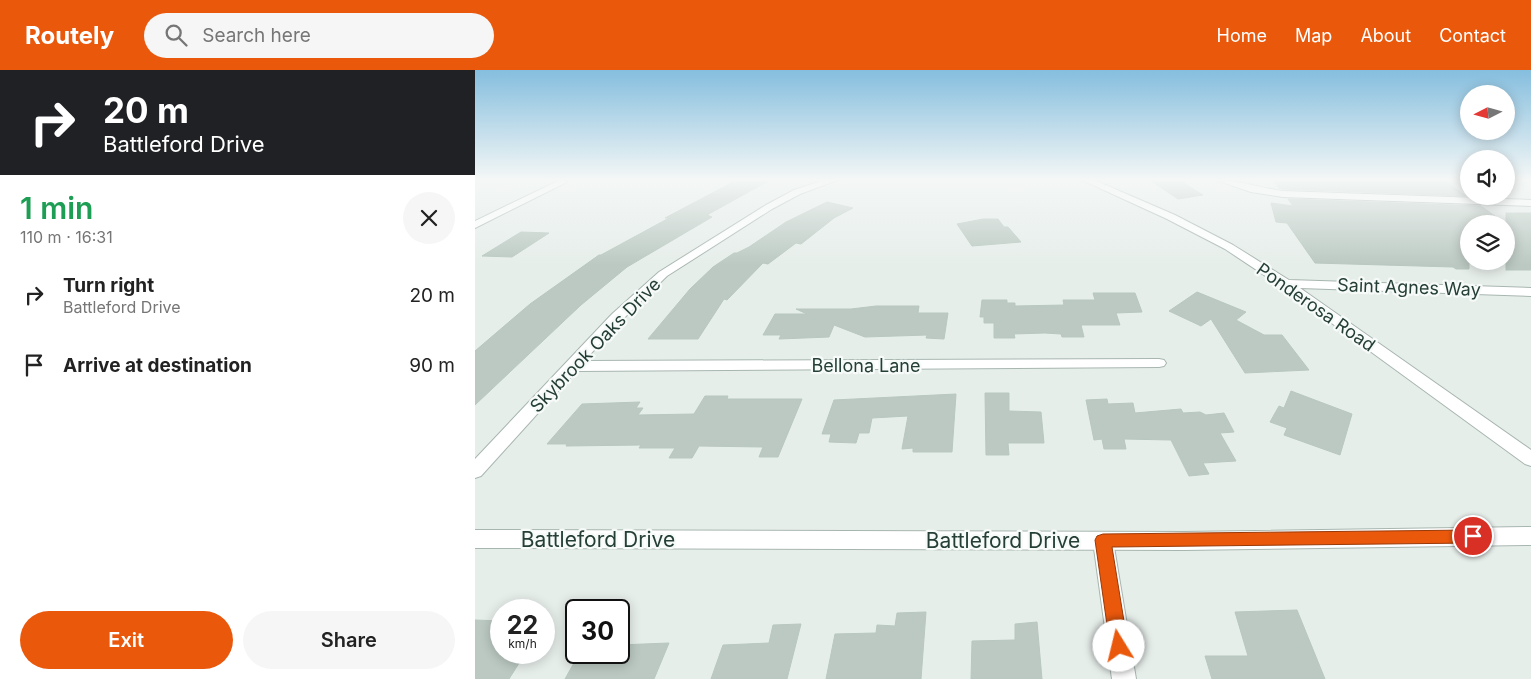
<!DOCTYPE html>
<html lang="en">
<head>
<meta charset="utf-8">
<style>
	:root { --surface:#fff; --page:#f6f6f6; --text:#222; --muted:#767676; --accent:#ea580c }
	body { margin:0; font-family:Inter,sans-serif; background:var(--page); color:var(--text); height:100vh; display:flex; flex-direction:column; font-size:19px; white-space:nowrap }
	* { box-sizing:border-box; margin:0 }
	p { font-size:16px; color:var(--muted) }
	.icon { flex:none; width:28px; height:28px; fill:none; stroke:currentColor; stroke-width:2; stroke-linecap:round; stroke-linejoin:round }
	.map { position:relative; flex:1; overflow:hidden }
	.side { display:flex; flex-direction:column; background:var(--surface); width:475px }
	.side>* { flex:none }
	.top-card { background:#202124; color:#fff; overflow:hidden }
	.needle { width:32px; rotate:264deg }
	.fabs { position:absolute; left:985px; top:15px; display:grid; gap:10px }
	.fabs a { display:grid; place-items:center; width:55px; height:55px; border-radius:50%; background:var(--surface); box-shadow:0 2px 12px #0003; font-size:25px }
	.speed { position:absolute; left:15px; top:529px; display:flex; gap:10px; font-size:25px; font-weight:700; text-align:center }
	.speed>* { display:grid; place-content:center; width:65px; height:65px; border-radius:50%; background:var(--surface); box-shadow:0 2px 12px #0003; line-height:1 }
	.speed small { font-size:12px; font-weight:400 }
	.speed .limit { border:2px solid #111; border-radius:8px; background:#fff; color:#111 }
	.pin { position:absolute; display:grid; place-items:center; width:42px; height:42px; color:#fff; margin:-21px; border:2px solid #fff; border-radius:50%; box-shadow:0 1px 5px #0007 }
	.me { position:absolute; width:55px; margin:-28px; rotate:351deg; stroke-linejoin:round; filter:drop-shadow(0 0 4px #0008) }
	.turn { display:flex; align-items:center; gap:18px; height:105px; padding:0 20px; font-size:22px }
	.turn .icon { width:65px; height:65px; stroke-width:2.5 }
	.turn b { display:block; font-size:35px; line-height:42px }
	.round { display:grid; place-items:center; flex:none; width:52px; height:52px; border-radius:26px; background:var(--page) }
	.summary { display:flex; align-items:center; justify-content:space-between; height:85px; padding:0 20px }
	h1 { font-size:30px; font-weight:600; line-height:38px; color:#1e9e55 }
	.primary-button { display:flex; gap:10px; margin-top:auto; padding:10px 20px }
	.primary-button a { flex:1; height:58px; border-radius:30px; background:var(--accent); color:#fff; font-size:20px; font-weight:600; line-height:58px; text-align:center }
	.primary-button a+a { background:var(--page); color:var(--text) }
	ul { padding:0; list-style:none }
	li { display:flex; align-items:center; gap:15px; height:70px; padding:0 20px }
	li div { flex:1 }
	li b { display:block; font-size:19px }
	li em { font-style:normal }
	header { display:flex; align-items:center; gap:30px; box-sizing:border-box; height:70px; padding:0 25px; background:var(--accent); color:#fff }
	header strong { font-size:24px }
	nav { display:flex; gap:28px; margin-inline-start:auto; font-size:18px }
	.search { width:350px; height:45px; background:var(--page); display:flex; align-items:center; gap:12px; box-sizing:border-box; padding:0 18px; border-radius:28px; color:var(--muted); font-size:19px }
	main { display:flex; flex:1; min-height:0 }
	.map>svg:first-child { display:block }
	.building { fill:#bbc9c2; stroke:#b8c7c0 }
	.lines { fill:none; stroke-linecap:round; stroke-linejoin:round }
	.minor-casing { stroke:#a8b6b0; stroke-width:2 }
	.tertiary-casing { stroke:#a8b6b0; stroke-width:2 }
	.minor { fill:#fff; fill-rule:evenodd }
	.tertiary { fill:#fff; fill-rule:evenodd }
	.route { fill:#ea580c; stroke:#983908 }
	.labels { text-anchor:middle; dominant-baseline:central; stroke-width:4.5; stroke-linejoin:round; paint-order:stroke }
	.street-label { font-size:18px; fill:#253f36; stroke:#f6faf8 }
	.near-street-label { font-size:21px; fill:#253f36; stroke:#f6faf8 }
</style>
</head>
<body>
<header>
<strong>Routely</strong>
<div class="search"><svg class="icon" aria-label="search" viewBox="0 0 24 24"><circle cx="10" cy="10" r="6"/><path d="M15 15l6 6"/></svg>Search here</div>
<nav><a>Home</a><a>Map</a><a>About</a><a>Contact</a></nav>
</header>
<main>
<section class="side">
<div class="top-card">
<div class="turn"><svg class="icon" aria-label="right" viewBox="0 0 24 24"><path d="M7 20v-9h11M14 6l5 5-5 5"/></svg><div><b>20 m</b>Battleford Drive</div></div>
</div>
<div class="summary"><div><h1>1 min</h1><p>110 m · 16:31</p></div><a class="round"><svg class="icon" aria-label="close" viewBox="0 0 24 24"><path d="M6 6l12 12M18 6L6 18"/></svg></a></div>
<ul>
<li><svg class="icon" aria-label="right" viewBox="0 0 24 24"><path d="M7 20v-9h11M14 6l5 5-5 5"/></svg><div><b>Turn right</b><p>Battleford Drive</p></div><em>20 m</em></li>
<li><svg class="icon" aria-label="arrive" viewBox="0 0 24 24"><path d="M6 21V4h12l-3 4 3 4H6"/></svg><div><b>Arrive at destination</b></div><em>90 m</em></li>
</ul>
<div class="primary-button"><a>Exit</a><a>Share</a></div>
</section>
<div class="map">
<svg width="1056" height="609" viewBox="0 0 1056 609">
	<rect width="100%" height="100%" fill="#e6eeea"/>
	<g class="building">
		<path d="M262 110H295L232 145 237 147 152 197 106 235 0 335V281L55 234 124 185H126L194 148H190Z"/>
		<path d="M675 110H708L710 114 728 125 703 129Z"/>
		<path d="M798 110H969L991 126 808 119 804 118Z"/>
		<path d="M813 129 1006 136 1031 154 994 153V199H981L978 197 840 193 812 153 801 152 796 133 818 136Z"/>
		<path d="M352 132 378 138 359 148 326 174 321 173 293 194 288 193 252 230 249 229 223 269H173L215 219 238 197 259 183H262L274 177 311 152Z"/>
		<rect x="1031" y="143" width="25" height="57"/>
		<path d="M508 149H523L529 157H533L546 172 497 176 482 154Z"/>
		<path d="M46 162 74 163 37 187 7 186Z"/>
		<path d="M722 222 771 242 761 250 789 265H807L834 300 770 303 736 249 726 256 694 241Z"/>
		<path d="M618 223H660L667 242 641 243 645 255H606L609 267H587L586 264 570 263 539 264 540 268H519V253H509V247H505L507 230H532V233H540V236L589 235 588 230H620Z"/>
		<path d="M401 236H444L443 243H473L469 269 451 268 452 265 390 267 359 255 354 267 304 269 306 265H288L300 244H332L321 239H376Z"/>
		<path d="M816 321 877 344 865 385 809 365 812 358 795 352 804 336 809 338Z"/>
		<path d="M510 323H534V341L566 342 569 373H533L534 385H511Z"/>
		<path d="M481 324 477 382H438V378L427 379 433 346 397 348 394 363H384L381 373 354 372 356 364H347L359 330Z"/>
		<path d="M230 326H253L252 329H327L303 387H284L288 377 224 376 217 388H194L200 378H164L166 375 91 376 92 374H72L107 334 165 332 161 338H168L163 345 219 344Z"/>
		<path d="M632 329 633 334 658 333 660 343 706 339 708 343 725 342 731 345 749 343 759 362 745 363 761 391 728 393 734 404 714 406 696 370 649 369 651 379H629L627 369 619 370 611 330Z"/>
		<path d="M822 540 850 609H737L730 586H773L760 542Z"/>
		<path d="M451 542 446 609H351L360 564 401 563 402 555 420 556 422 543Z"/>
		<path d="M0 550 26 551V582H51L34 609H0Z"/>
		<path d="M562 552 567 609H496L497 571 540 570V554Z"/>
		<path d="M326 554 312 609H236L248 575 294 573 298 555Z"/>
		<path d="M194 573 179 609H90L105 582H144V575Z"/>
	</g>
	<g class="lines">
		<defs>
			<g id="minor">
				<path d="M85 110 92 112 0 158V151Z"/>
				<path d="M349 110H363L325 124 297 139 192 206 147 250 109 291 684 289 689 290 691 293 689 296 684 297 101 301 6 406 0 408V389L137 244 184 202 291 135 319 120Z"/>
				<path d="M607 110H619L700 145 758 175 814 210 1056 218V226L825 218 1056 380V396L1050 394 807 217 750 179 692 149Z"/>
				<path d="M741 110C763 110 786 118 808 121L1056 130V136L808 127 776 122Z"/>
				<path d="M628 462 635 465 638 471 661 609H637L618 471 621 465Z"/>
			</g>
			<path id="tertiary" d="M1056 457V475L709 480 0 478V460L709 462Z"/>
		</defs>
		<use href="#minor" class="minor-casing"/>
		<use href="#tertiary" class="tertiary-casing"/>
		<use href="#minor" class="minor"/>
		<use href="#tertiary" class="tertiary"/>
	</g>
	<linearGradient id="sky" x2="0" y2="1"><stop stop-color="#85bede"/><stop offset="0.56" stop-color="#f4f7f6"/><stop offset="1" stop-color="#f4f7f6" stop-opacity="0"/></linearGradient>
	<rect width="1056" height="195" fill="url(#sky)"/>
	<path class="route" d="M998 460 1004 462 1006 466 1004 471 998 473 637 477 653 576 650 582 644 585 638 582 635 576 620 470 622 466 628 464Z"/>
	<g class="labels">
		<g class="street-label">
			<text transform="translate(934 217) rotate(2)">Saint Agnes Way</text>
			<text transform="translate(841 237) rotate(35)">Ponderosa Road</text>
			<text transform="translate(120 275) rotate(-46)">Skybrook Oaks Drive</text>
			<text x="391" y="295">Bellona Lane</text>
		</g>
		<g class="near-street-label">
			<text x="123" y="469">Battleford Drive</text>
			<text x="528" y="470">Battleford Drive</text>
		</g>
	</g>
</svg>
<div class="fabs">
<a><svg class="needle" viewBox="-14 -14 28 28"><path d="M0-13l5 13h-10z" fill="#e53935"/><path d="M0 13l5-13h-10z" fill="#767676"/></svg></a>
<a><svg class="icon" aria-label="sound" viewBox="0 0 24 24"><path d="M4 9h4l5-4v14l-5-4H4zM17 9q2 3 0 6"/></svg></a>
<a><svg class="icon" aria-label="layers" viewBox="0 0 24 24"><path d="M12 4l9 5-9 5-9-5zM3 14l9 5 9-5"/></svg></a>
</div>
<div class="speed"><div>22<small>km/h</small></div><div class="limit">30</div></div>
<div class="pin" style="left:998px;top:466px;background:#d93025"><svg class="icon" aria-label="arrive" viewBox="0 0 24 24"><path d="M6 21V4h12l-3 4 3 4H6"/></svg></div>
<svg class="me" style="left:644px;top:576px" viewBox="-20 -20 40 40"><circle r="19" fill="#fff"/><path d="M0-13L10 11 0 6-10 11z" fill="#ea580c"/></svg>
</div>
</main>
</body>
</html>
